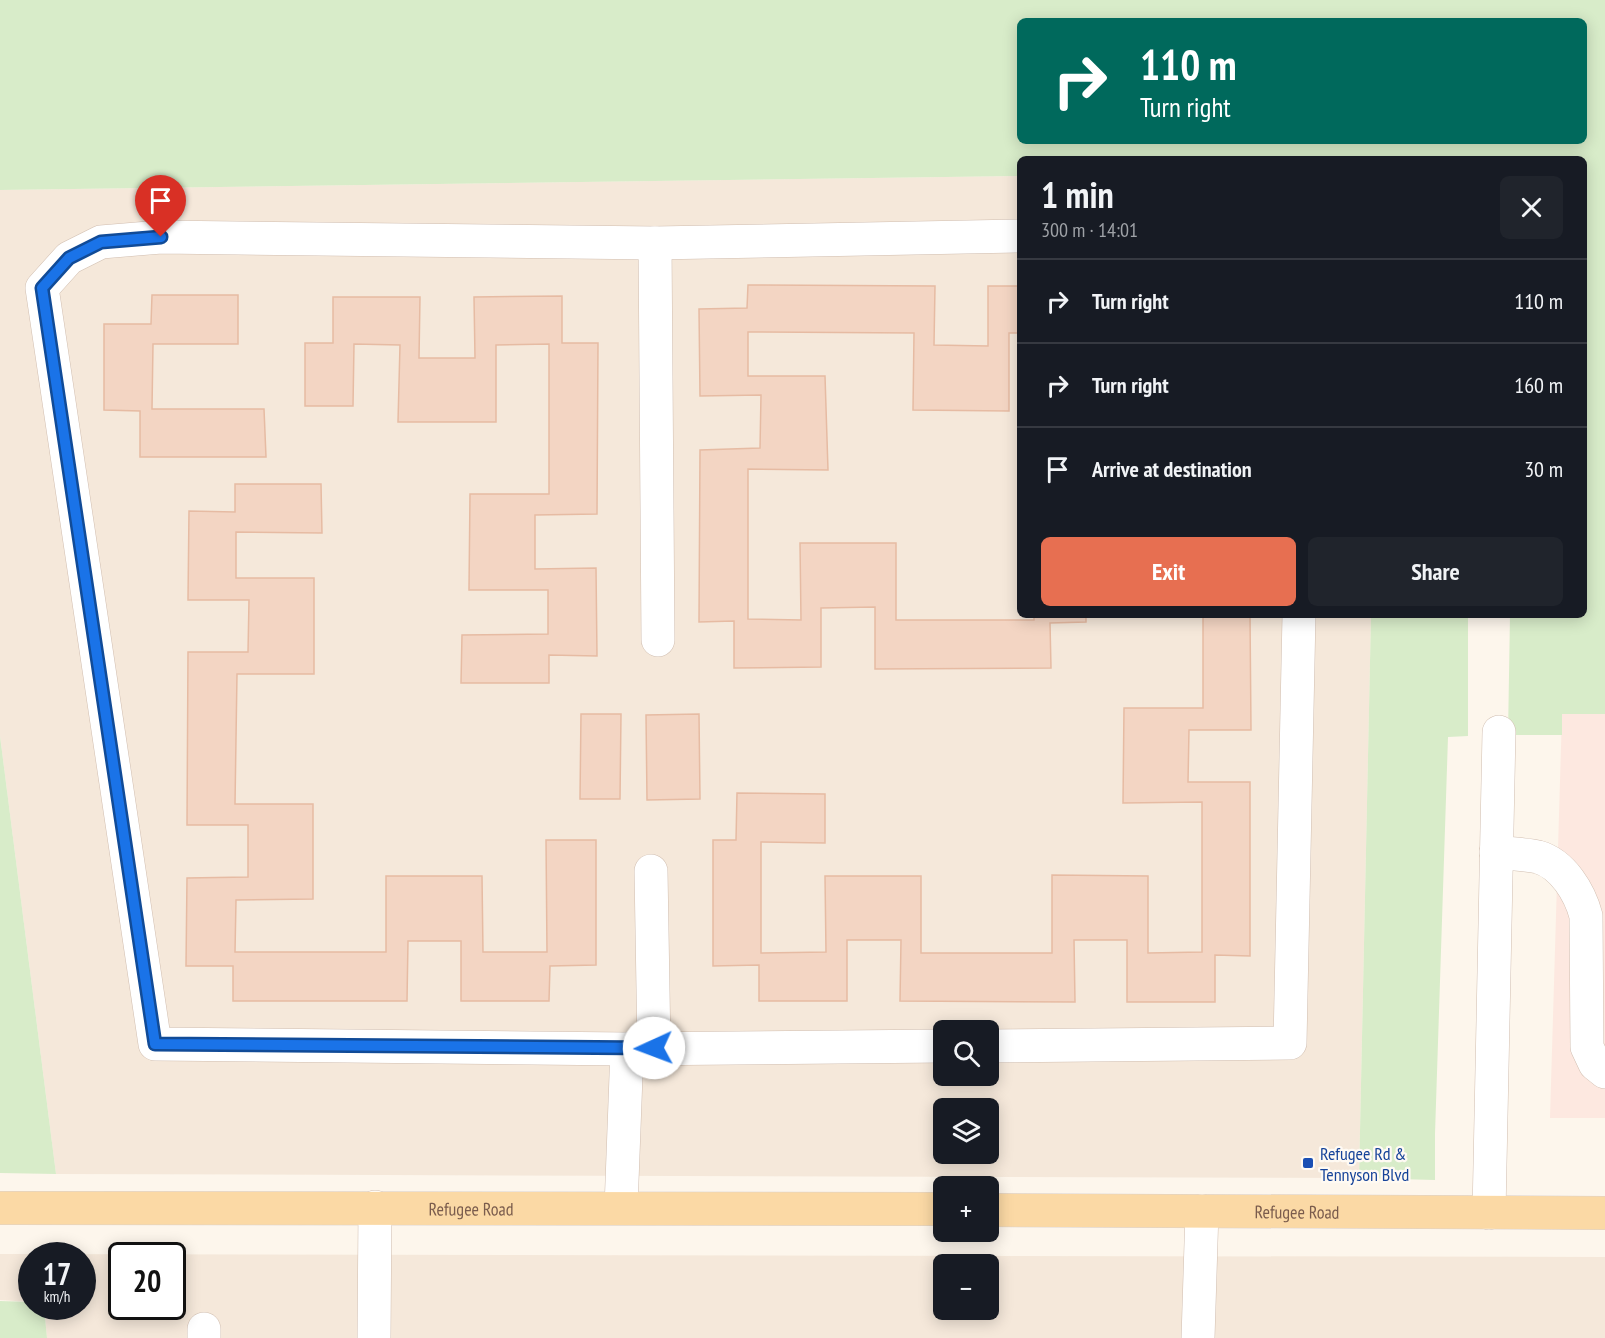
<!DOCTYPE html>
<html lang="en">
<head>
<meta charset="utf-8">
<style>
	:root { --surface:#171b24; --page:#20242c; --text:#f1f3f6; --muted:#9ea1a6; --line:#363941; --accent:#e76f51 }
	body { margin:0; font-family:"PT Sans Narrow",sans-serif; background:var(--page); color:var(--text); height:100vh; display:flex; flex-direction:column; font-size:22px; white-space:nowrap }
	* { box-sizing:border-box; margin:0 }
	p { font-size:20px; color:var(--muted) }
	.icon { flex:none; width:33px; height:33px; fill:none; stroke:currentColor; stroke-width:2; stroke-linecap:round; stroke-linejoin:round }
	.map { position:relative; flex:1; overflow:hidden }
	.drawer { position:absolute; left:1017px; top:156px; width:570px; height:462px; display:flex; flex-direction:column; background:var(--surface); border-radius:9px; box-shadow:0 3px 15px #0003 }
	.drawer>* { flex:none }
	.top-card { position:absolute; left:1017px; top:18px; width:570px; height:126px; border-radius:9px; box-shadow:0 3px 15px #0003; background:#00695c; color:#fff; overflow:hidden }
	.fabs { position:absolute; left:933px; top:1020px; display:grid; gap:12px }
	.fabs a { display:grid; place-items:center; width:66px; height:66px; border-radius:9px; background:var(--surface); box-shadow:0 3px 15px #0003; font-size:30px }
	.speed { position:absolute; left:18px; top:1242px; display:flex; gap:12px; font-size:30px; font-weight:700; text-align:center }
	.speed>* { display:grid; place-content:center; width:78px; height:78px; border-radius:50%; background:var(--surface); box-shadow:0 3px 15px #0003; line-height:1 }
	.speed small { font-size:15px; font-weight:400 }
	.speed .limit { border:3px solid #111; border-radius:9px; background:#fff; color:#111 }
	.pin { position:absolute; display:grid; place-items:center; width:51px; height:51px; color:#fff; margin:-62px -26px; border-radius:50% 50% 50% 0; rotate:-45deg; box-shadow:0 0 6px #0007 }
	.pin .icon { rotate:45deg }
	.me { position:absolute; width:66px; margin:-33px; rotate:268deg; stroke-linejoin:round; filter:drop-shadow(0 0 4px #0008) }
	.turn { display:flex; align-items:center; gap:21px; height:126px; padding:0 24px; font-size:27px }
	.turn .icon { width:78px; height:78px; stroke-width:2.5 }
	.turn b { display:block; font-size:42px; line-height:51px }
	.round { display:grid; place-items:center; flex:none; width:63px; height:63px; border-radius:9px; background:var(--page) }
	.headline { display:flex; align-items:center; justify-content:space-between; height:102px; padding:0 24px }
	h1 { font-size:36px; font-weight:700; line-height:45px }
	.primary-button { display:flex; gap:12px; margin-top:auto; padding:12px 24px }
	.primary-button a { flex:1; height:69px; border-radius:9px; background:var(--accent); color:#fff; font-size:24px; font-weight:700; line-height:69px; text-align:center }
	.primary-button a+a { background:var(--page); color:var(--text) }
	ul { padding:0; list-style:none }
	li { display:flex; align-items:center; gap:18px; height:84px; padding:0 24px; border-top:2px solid var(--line) }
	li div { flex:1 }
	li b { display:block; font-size:22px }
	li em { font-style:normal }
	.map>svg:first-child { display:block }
	.residential { fill:#f5e8da; fill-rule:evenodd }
	.commercial { fill:#fde8e0 }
	.green { fill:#d8ecc9; fill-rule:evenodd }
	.building { fill:#f3d5c3; stroke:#e6bba3; stroke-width:1.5 }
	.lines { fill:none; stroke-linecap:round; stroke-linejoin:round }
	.minor-casing { stroke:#d1beb0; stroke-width:34 }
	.major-casing { stroke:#dad1cd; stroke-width:34 }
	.minor { stroke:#fff; stroke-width:33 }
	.major { stroke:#fbd9a5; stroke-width:33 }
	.route-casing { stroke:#114b97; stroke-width:15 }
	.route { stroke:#1a73e8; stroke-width:10 }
	.transit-dot { fill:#1a4fb4; stroke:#fffaf3; stroke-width:2 }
	.labels { text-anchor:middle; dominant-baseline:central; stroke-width:4.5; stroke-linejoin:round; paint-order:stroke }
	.transit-label { font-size:18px; fill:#164399; stroke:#fffaf3; text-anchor:start }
	.street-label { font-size:18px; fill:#7a5c4d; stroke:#fffaf3 }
</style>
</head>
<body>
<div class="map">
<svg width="1605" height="1338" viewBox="0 0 1605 1338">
	<rect width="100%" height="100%" fill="#fdf6ec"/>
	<g class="residential">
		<path d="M1020 176V615H1371L1359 1178 56 1174 0 736V190ZM944 1030H988V1076H944ZM944 1108H988V1154H944Z"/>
		<path d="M0 1254 1605 1257V1338H47L44 1307 82 1306V1256H32L31 1302 0 1300ZM122 1256H172V1306H122ZM944 1264H988V1310H944Z"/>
	</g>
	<path class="commercial" d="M1562 714H1605V1118H1550Z"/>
	<g class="green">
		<path d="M0 0H1605V714H1562V735H1508L1510 615H1584V159H1020V176L0 190ZM1020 21H1584V141H1020Z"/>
		<path d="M1371 615H1468V736L1448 737 1435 1134V1180L1359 1178Z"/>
		<path d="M0 736 56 1174 0 1173Z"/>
		<path d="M0 1301 31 1302 32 1306 44 1307 47 1338H0Z"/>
	</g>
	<g class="building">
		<path d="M748 285 935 286 934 345 988 346V286H1020V333H1009V411L913 410 914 333 748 332V376H825L828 470 748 469V619L801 620 800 543H896V620H1034V615H1086V622L1050 623 1051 668 875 669V607L821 608V667L734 668V621L699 622 700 450 760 448 761 395 700 396 699 309 747 308Z"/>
		<path d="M152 295H238V344H153L152 409H264L266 457H140V411L104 410V324H151Z"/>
		<path d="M562 296V343H598L597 514 535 515V569L596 568 597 656 549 655V683H461L462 635 548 634V590H469L470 494H549V344L496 345V422H398L400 345 354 344 353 406H305V343H333V297H420L419 358H475L474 297Z"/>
		<path d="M235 484H321L322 533 236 532V578H314V674H237L235 804H313V899L236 900 235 952H386V876H482L483 952H547L546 840H596V965L550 966 549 1001H461V941H408L407 1001H233V966H186L187 878 248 877V825H187L188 652H248L249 600H188L189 511 235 512Z"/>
		<path d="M1203 615H1250L1251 730H1189L1188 782H1250V956L1215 955V1002H1127V940H1074L1075 1002 900 1001 901 940H847V1001H759V965L713 966V840H736L737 793 825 794V843L761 842V953L826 952 825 876H921V953H1052V875L1148 876V953L1202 952V802L1123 803 1124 708H1203Z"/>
		<path d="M581 714H621L620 799H580Z"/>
		<path d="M699 714 700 799 647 800 646 715Z"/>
	</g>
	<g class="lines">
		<defs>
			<g id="minor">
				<path d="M655 243 658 640"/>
				<path d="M1496 852C1510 854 1525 854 1538 857 1563 864 1580 893 1586 916L1587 1047 1595 1064 1605 1072"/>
				<path d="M651 871 654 1048"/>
				<path d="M944 1046 627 1049 155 1044 42 288 69 258 101 242 161 237 655 243 1020 236"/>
				<path d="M988 1046 1290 1043 1299 615"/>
				<path d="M621 1208 627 1049"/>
				<path d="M1489 1213 1499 732"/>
				<path d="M204 1338V1329"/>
				<path d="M374 1338 375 1207"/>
				<path d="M1198 1338 1202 1211"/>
			</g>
			<g id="major">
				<path id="s1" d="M0 1208 944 1209"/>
				<path id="s2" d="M988 1210 1605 1213"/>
			</g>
		</defs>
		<use href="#minor" class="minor-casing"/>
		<use href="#major" class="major-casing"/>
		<use href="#minor" class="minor"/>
		<use href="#major" class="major"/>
	</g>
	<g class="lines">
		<defs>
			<path id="route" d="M161 237 101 242 69 258 42 288 155 1044 654 1048"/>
		</defs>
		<use href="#route" class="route-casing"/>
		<use href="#route" class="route"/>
	</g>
	<rect class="transit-dot" x="1302" y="1157" width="12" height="12" rx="3"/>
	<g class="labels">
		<g class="transit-label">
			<text x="1320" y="1153">Refugee Rd &amp;<tspan x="1320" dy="21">Tennyson Blvd</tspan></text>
		</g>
		<g class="street-label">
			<text stroke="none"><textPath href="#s1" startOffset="471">Refugee Road</textPath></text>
			<text stroke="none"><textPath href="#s2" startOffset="309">Refugee Road</textPath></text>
		</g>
	</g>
</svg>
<div class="fabs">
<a><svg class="icon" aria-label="search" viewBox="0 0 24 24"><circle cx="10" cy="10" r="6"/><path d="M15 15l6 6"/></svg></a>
<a><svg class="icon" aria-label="layers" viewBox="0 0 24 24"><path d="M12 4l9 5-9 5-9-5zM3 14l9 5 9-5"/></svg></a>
<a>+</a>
<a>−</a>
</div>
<div class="speed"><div>17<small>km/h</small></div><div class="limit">20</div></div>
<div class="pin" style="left:161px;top:237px;background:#d93025"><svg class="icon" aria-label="arrive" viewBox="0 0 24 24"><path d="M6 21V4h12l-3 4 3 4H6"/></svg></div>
<svg class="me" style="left:654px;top:1048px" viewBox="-20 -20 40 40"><circle r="19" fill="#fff"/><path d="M0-13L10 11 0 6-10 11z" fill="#1a73e8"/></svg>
<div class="top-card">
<div class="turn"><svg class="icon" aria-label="right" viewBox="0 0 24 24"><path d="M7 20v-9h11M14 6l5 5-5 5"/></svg><div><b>110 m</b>Turn right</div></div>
</div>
<section class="drawer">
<div class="headline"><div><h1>1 min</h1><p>300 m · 14:01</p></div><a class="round"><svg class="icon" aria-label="close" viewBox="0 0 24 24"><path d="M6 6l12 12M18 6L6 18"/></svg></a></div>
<ul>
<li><svg class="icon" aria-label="right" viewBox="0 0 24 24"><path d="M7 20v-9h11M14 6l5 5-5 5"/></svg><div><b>Turn right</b></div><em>110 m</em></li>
<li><svg class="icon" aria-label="right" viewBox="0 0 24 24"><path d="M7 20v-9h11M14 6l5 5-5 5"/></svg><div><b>Turn right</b></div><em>160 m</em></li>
<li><svg class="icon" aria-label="arrive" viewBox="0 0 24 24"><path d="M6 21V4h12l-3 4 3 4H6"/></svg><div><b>Arrive at destination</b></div><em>30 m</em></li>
</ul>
<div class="primary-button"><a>Exit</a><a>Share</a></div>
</section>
</div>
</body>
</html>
